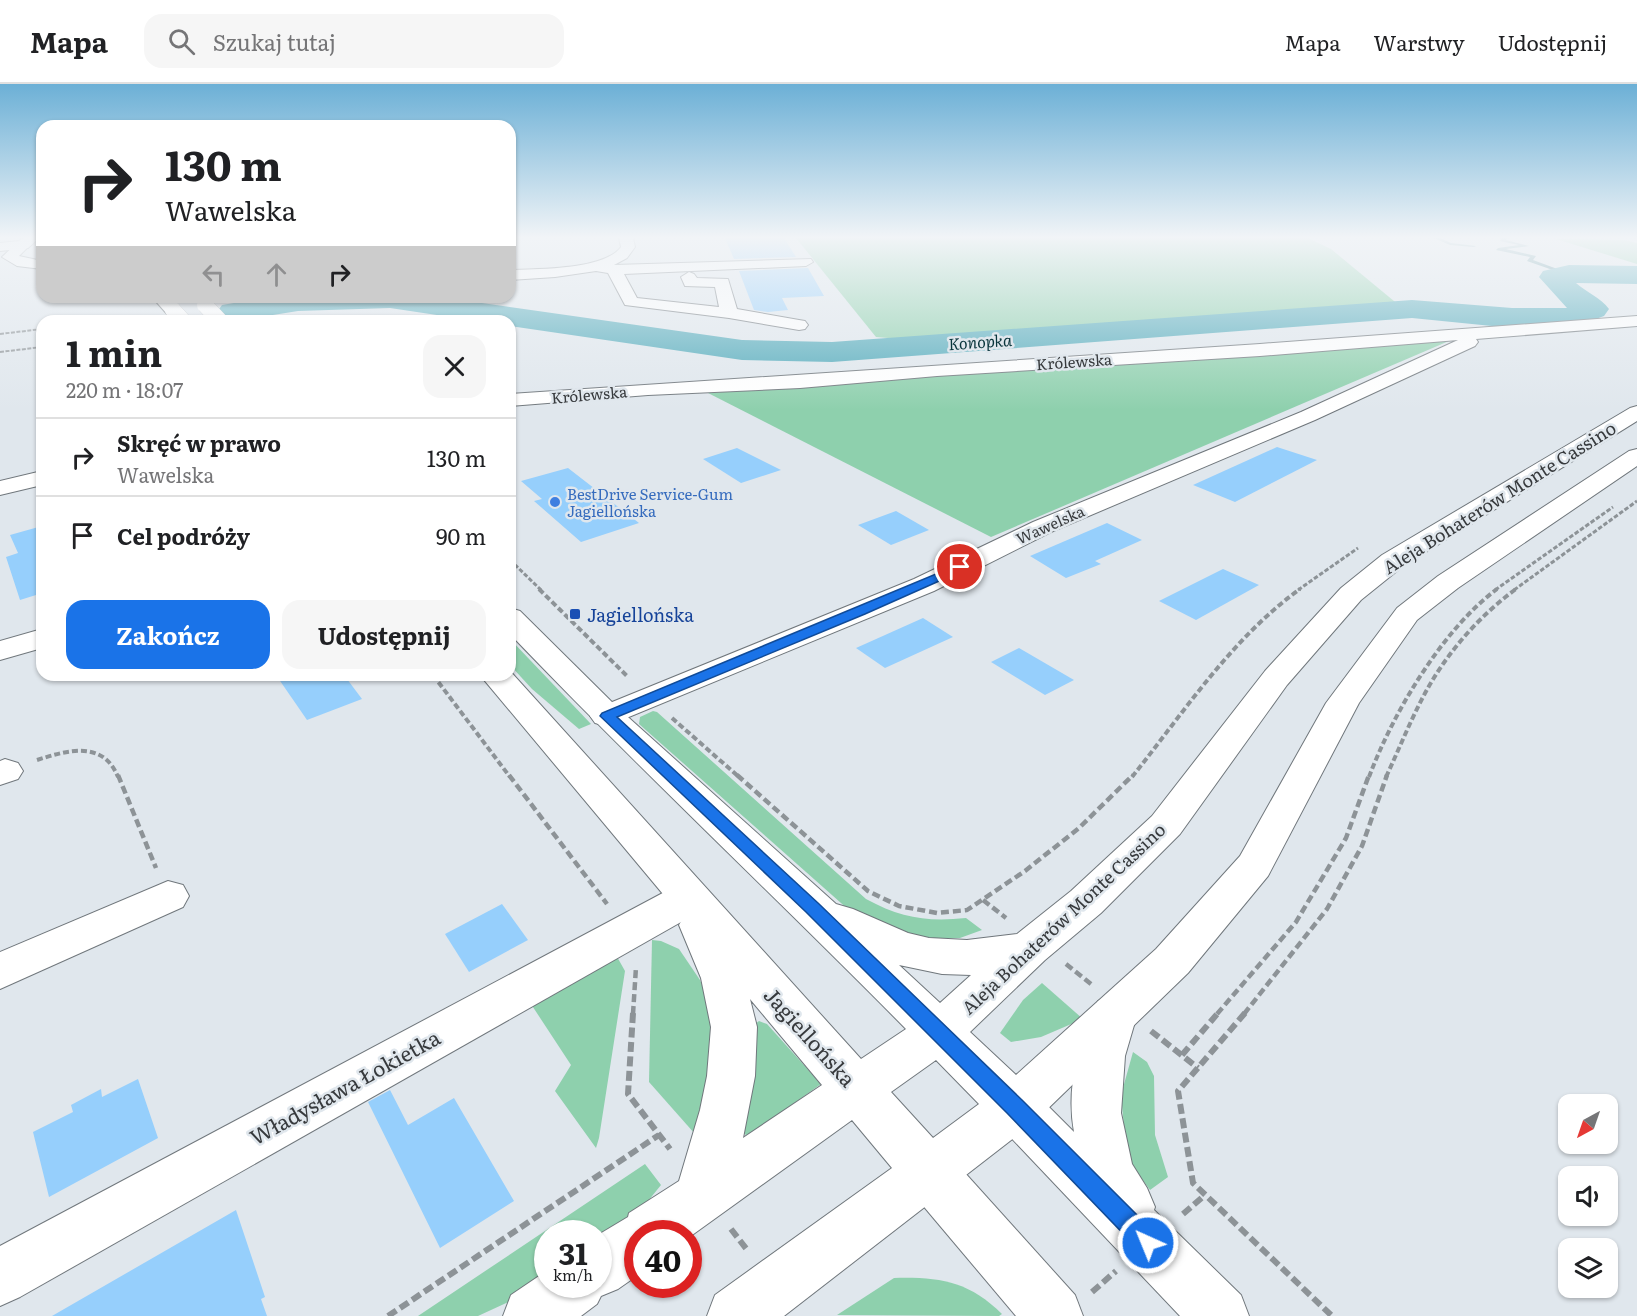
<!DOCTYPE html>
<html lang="pl">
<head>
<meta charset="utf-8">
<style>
	:root { --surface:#fff; --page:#f6f6f6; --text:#202124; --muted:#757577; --line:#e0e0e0; --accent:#1a73e8 }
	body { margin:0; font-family:Literata,serif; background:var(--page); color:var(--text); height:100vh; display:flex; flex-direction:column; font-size:22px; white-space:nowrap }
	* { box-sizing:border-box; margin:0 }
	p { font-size:20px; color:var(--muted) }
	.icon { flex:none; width:33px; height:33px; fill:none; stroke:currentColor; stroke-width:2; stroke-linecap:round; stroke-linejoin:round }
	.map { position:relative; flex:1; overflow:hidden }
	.details { position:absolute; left:36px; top:231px; width:480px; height:366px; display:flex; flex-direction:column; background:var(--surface); border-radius:18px; box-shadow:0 2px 4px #0004 }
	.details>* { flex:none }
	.top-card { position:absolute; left:36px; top:36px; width:480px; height:183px; border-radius:18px; box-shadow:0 2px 4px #0004; background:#fff; color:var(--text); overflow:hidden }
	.needle { width:39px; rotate:220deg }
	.fabs { position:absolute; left:1558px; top:1010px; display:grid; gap:12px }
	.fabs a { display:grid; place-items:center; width:60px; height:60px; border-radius:12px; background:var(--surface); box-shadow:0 2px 4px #0004; font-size:30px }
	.speed { position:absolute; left:534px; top:1136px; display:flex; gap:12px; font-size:30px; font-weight:700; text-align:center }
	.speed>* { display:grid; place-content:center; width:78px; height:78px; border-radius:50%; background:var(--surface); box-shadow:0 2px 4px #0004; line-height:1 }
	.speed small { font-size:15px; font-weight:400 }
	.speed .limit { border:9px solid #d22; background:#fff; color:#111 }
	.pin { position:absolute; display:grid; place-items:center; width:51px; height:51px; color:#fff; margin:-26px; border:3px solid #fff; border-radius:50%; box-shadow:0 2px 6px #0007 }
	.me { position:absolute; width:66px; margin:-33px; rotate:316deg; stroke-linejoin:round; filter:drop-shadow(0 0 4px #0008) }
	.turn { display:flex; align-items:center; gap:21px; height:126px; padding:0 30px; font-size:27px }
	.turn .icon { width:78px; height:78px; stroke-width:2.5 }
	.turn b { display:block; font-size:42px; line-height:51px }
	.lanes { display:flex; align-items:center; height:57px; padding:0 30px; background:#0003; justify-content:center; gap:30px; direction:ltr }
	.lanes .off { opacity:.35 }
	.round { display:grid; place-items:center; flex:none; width:63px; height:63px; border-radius:18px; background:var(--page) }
	.overview { display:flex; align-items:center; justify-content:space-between; height:102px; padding:0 30px }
	h1 { font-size:36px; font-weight:700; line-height:45px }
	.button { display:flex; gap:12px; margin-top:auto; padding:12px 30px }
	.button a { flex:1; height:69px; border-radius:18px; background:var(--accent); color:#fff; font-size:24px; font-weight:700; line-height:69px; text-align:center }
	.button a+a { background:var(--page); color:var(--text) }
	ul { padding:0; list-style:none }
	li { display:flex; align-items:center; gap:18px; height:78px; padding:0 30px; border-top:2px solid var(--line) }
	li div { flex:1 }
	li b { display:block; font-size:22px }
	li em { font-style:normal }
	header { display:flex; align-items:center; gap:36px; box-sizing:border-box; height:84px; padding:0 30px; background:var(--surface); border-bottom:2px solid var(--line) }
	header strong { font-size:28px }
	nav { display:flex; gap:33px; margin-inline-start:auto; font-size:21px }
	.search { width:420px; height:54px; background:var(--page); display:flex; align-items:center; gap:15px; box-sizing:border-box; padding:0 21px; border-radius:18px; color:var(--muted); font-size:22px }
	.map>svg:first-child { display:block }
	.green { fill:#8ed0ad }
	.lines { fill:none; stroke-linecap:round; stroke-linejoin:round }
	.stream { fill:#4b8995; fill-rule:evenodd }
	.river { fill:#53abbb; fill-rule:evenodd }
	.building { fill:#96cffc }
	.minor-casing { stroke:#70777c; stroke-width:2 }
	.major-casing { stroke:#70777c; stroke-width:2 }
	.path-far5 { stroke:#8d9397; stroke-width:1.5; stroke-dasharray:3 1.5; stroke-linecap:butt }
	.path-far4 { stroke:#8d9397; stroke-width:2; stroke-dasharray:4 1.5; stroke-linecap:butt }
	.path-far3 { stroke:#8d9397; stroke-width:3; stroke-dasharray:4.5 2; stroke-linecap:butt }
	.path-far2 { stroke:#8d9397; stroke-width:4; stroke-dasharray:6 3; stroke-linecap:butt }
	.path-far1 { stroke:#8d9397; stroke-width:4.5; stroke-dasharray:8 4; stroke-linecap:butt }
	.path { stroke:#8d9397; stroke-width:6; stroke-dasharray:10 4.5; stroke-linecap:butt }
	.minor { fill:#fff; fill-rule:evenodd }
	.major { fill:#fff; fill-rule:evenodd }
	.major-bridge-casing { stroke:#70777c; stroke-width:16; stroke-linecap:butt }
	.major-bridge { stroke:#fff; stroke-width:16 }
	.route { fill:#1a73e8; stroke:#114b97; stroke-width:1.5 }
	.shop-dot { fill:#3f7fe0; stroke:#e0e7ed; stroke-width:2 }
	.transit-dot { fill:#1a4fb4; stroke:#e0e7ed; stroke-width:2 }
	.labels { text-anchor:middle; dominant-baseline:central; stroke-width:5; stroke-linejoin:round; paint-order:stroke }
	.far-street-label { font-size:15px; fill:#373a3d; stroke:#e0e7ed }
	.far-shop-label { font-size:15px; fill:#366cbe; stroke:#e0e7ed; text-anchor:start }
	.far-water-label { font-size:16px; font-style:italic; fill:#09353c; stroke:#e0e7ed }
	.street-label { font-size:18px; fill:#373a3d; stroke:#e0e7ed }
	.transit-label { font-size:18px; fill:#164399; stroke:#e0e7ed; text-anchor:start }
	.near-street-label { font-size:21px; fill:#373a3d; stroke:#e0e7ed }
</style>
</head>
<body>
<header>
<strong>Mapa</strong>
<div class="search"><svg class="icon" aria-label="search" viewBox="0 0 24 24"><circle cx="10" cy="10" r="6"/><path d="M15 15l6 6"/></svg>Szukaj tutaj</div>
<nav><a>Mapa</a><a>Warstwy</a><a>Udostępnij</a></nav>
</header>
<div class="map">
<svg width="1637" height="1232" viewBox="0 0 1637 1232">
	<rect width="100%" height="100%" fill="#e0e7ed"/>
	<g class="green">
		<path d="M796 154H1308L1331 165 1400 222 900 255 876 253Z"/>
		<path d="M1556 155 1625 156 1637 159V180Z"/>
		<path d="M1456 254 991 453 708 309Z"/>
		<path d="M510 555 591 640 579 645 532 605 510 581Z"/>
		<path d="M653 627 657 628 866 815C901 834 927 838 966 834L982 846 960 854 925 855 905 850 850 827 639 640 640 633Z"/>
		<path d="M652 856 661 857 679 865 700 896 710 921 716 980 695 1050 649 998Z"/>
		<path d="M616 871 625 887 599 1054 596 1064 555 1007 571 981 529 917Z"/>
		<path d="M1042 899 1083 935 1041 953 1011 958 1000 949 1023 916Z"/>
		<path d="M759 937 767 940 821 1000 754 1048 746 1051 742 1048 750 944Z"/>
		<path d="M1133 968 1147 978 1154 992 1155 1051 1168 1093 1150 1106 1127 1075 1121 1011Z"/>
		<path d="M645 1080 661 1101 644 1122 599 1158 598 1149H548L547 1193 517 1214 478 1232H418Z"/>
		<path d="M894 1194C940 1193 968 1197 1002 1230L999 1232 837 1231Z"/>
	</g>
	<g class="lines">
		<g class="stream">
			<path d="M1434 154H1440L1451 159 1476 162 1474 163 1450 161Z"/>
			<path d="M1502 154H1507L1506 156 1529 162 1506 165 1536 172 1533 176 1571 190 1567 191 1527 177 1530 173 1496 166 1498 164 1519 161 1500 157Z"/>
		</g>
		<path class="river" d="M1569 181 1637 182V200L1576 199C1586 208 1601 214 1609 225L1604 232 1574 243 1512 244 1412 234 832 278 742 276 510 242V237H477L390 224 298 227 236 237 222 235 217 228 222 221 270 213H440L742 256 832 258 1412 216 1512 224H1567L1539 193 1543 187Z"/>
	</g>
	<g class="building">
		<path d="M725 154H784L796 173 734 175Z"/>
		<path d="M808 184 824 212 782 214 788 226 768 228 754 226 739 187Z"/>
		<path d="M1277 363 1317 376 1235 418 1193 401Z"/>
		<path d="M737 364 781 386 741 399 703 375Z"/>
		<path d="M568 384 639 439 581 458 534 417 542 415 521 397Z"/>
		<path d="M896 427 929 446 891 461 858 441Z"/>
		<path d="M1107 439 1142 456 1095 477 1101 480 1066 494 1030 472Z"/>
		<path d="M42 442V525L36 511 20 516 6 473 18 469 10 451Z"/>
		<path d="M1223 485 1259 501 1196 536 1159 517Z"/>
		<path d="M923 534 953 553 885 584 856 564Z"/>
		<path d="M1019 564 1074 596 1045 611 991 578Z"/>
		<path d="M276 591H344L362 615 307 636Z"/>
		<path d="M502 820 528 856 469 888 445 850Z"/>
		<path d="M138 995 158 1054 49 1113 33 1048 73 1028 71 1021 101 1005 102 1013Z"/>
		<path d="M390 1006 408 1041 454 1014 514 1117 440 1164 368 1018Z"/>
		<path d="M236 1126 265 1213 261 1215 267 1232H52Z"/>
	</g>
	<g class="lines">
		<defs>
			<g id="minor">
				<path d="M23 154H39L28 164 0 167V159L19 157Z"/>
				<path d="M619 154H633L635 163 627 174 614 181 811 175 813 178 806 182 624 190 637 214 719 223 715 203 685 202 681 193 689 188 694 190 697 194 728 195 737 225 799 236 805 237 808 241 805 245 799 246 729 234 625 221 608 189 596 187 555 193 510 196V186C538 185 604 186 621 163Z"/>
				<path d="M1637 232V242L1476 255 1478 258 1475 262 1315 336 1051 448 934 507 607 642 595 639 590 632 595 625 914 495 1033 438 1301 328 1458 256 1260 272 937 292 800 304 648 311 510 322V310L1260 260Z"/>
				<path d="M42 387V401L0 411V397Z"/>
				<path d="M42 545V564L0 576V557Z"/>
				<path d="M5 675 18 679 23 687 18 695 0 701V677Z"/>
				<path d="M168 797 183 801 189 812 183 823 0 905V868Z"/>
				<path d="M689 798 704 803 710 814 704 825 20 1213 0 1222V1162L674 803Z"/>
				<path d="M1114 912 1130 917 1137 931 1125 972 1121 1029 1132 1080 1147 1104 1155 1123 1154 1126 1241 1211 1249 1232H1180L997 1039 990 1023 997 1007 1015 1000 1033 1007 1074 1048C1066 1004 1078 956 1098 917Z"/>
				<path d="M928 1062 947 1069 1075 1211 1083 1232H1016L909 1105 902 1087 909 1069Z"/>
			</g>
			<g id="major">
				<path d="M23 157 30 161 19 172 42 177V185L17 182 2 173 18 158Z"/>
				<path d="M152 213H169L181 226 173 231 167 230Z"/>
				<path d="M1637 322V337L1402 483 1361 516 1287 601 1180 750 1101 829 1045 876 970 948 1016 991 1156 865 1240 772 1326 619 1397 524 1438 492 1629 367 1637 365V382L1458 504 1417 536 1359 619 1268 792 1188 889 1033 1039 784 1232H707L715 1211 892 1084 852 1036 688 1154V1149H638V1191L618 1205 601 1212 597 1220 581 1232H503L511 1211 548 1186V1200H598V1151L628 1133 629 1129 679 1097 700 1026 707 992 711 943 701 894 679 841 683 834 480 591H510V587L861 975 906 945C775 812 639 685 510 550V524L520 527 619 625 836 820 853 825 908 849 929 854 967 856 1017 850 1071 807 1152 732 1265 587 1341 504 1382 471 1630 324ZM899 881 942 890 971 891 940 919ZM750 915 822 1001 743 1054 755 992 757 943ZM936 976 979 1020 933 1054 891 1008Z"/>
			</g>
		</defs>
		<use href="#minor" class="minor-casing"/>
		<use href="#major" class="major-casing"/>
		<path class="path-far5" d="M112 237 147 235"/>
		<g class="path-far4">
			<path d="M0 250 42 245"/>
			<path d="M0 268 42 263"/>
		</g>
		<g class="path-far3">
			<path d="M510 476 541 506"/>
			<path d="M1298 506 1358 464"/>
			<path d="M1495 506 1613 423"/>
			<path d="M1514 506 1637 417"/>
		</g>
		<g class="path-far2">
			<path d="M539 505 627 592"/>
			<path d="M433 591 510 693"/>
			<path d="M672 634 739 693"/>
			<path d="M37 676C68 666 103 656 118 693"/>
			<path d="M1132 693C1184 628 1232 554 1300 505"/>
			<path d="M1369 693C1393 629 1442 546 1497 505"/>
			<path d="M1386 693C1401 661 1414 627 1432 597 1453 562 1483 529 1516 505"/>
		</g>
		<g class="path-far1">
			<path d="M118 691 156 784"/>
			<path d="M509 691 607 820"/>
			<path d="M737 691 868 807 899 822 937 829 967 826 1025 787 1079 744 1133 691"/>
			<path d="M983 816 1006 834"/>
			<path d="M1066 880 1091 900"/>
			<path d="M633 930 636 883"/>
			<path d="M1217 930 1296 838 1346 754 1369 691"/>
			<path d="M1244 930 1327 825 1362 762 1387 691"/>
		</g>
		<g class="path">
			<path d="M633 929 628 1010 670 1065"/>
			<path d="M1245 929 1178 1007 1193 1099 1332 1232"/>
			<path d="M1151 947 1198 984"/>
			<path d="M1182 971 1218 929"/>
			<path d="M1183 1130 1205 1111"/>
			<path d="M731 1145 748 1167"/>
			<path d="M1092 1208 1116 1187"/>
			<path d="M388 1232 659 1051"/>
		</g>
		<use href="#minor" class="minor"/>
		<use href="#major" class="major"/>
		<defs>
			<g id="major-bridge">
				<path d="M205 221 220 237"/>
				<path d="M173 226 183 237"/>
			</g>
		</defs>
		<use href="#major-bridge" class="major-bridge-casing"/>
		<use href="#major-bridge" class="major-bridge"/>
	</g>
	<linearGradient id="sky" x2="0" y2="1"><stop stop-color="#6cb0d6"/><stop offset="0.47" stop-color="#f1f4f7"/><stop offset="1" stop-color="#f1f4f7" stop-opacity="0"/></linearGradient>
	<rect width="1637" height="326" fill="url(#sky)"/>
	<path class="route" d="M960 480 964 481V486L865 530 617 633 818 819 1022 1016 1156 1150 1159 1159 1156 1167 1148 1170 1140 1167 1007 1029 806 828 600 632 602 629Z"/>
	<circle class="shop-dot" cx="555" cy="418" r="6"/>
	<rect class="transit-dot" x="569" y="524" width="12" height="12" rx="3"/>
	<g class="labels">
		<g class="far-street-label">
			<text transform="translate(1074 277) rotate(-4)">Królewska</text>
			<text transform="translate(589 310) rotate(-5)">Królewska</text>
			<text transform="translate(1050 440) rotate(-24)">Wawelska</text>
		</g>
		<g class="far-shop-label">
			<text x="567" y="409">BestDrive Service-Gum<tspan x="567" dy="17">Jagiellońska</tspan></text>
		</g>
		<g class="far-water-label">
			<text transform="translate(980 257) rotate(-4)">Konopka</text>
		</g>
		<g class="street-label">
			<text transform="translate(1499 413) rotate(-32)">Aleja Bohaterów Monte Cassino</text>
			<text transform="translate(1063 834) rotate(-43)">Aleja Bohaterów Monte Cassino</text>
		</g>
		<g class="transit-label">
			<text x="587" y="530">Jagiellońska</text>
		</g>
		<g class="near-street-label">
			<text transform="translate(811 952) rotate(48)">Jagiellońska</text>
			<text transform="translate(344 1002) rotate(-29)">Władysława Łokietka</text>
		</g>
	</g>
</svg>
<div class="fabs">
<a><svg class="needle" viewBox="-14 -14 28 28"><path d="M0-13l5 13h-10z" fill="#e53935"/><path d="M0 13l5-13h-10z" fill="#757577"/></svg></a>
<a><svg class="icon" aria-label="sound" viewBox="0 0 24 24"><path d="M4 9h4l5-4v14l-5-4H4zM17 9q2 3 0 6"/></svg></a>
<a><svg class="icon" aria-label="layers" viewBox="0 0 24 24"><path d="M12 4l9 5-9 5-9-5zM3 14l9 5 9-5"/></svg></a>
</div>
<div class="speed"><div>31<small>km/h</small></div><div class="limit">40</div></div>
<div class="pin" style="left:960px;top:483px;background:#d93025"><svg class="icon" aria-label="arrive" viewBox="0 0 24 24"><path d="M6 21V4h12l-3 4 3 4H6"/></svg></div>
<svg class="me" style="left:1148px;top:1159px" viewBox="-20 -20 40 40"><circle r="17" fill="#1a73e8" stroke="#fff" stroke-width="3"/><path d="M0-11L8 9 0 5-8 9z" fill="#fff"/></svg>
<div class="top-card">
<div class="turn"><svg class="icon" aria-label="right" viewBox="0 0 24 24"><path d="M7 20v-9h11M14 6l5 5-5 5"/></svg><div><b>130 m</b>Wawelska</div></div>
<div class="lanes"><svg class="icon off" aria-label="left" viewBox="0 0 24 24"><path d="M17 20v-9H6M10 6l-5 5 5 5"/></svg><svg class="icon off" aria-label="ahead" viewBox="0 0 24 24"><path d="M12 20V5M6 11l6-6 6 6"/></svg><svg class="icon" aria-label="right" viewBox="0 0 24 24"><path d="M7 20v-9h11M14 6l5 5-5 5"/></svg></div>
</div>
<section class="details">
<div class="overview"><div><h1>1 min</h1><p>220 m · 18:07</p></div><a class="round"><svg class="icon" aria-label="close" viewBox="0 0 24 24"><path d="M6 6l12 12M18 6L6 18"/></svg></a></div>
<ul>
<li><svg class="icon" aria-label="right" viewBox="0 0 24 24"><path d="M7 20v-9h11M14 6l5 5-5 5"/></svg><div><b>Skręć w prawo</b><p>Wawelska</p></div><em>130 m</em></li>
<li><svg class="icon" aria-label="arrive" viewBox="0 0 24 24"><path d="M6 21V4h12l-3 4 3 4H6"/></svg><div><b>Cel podróży</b></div><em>90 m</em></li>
</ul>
<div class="button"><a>Zakończ</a><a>Udostępnij</a></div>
</section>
</div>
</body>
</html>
